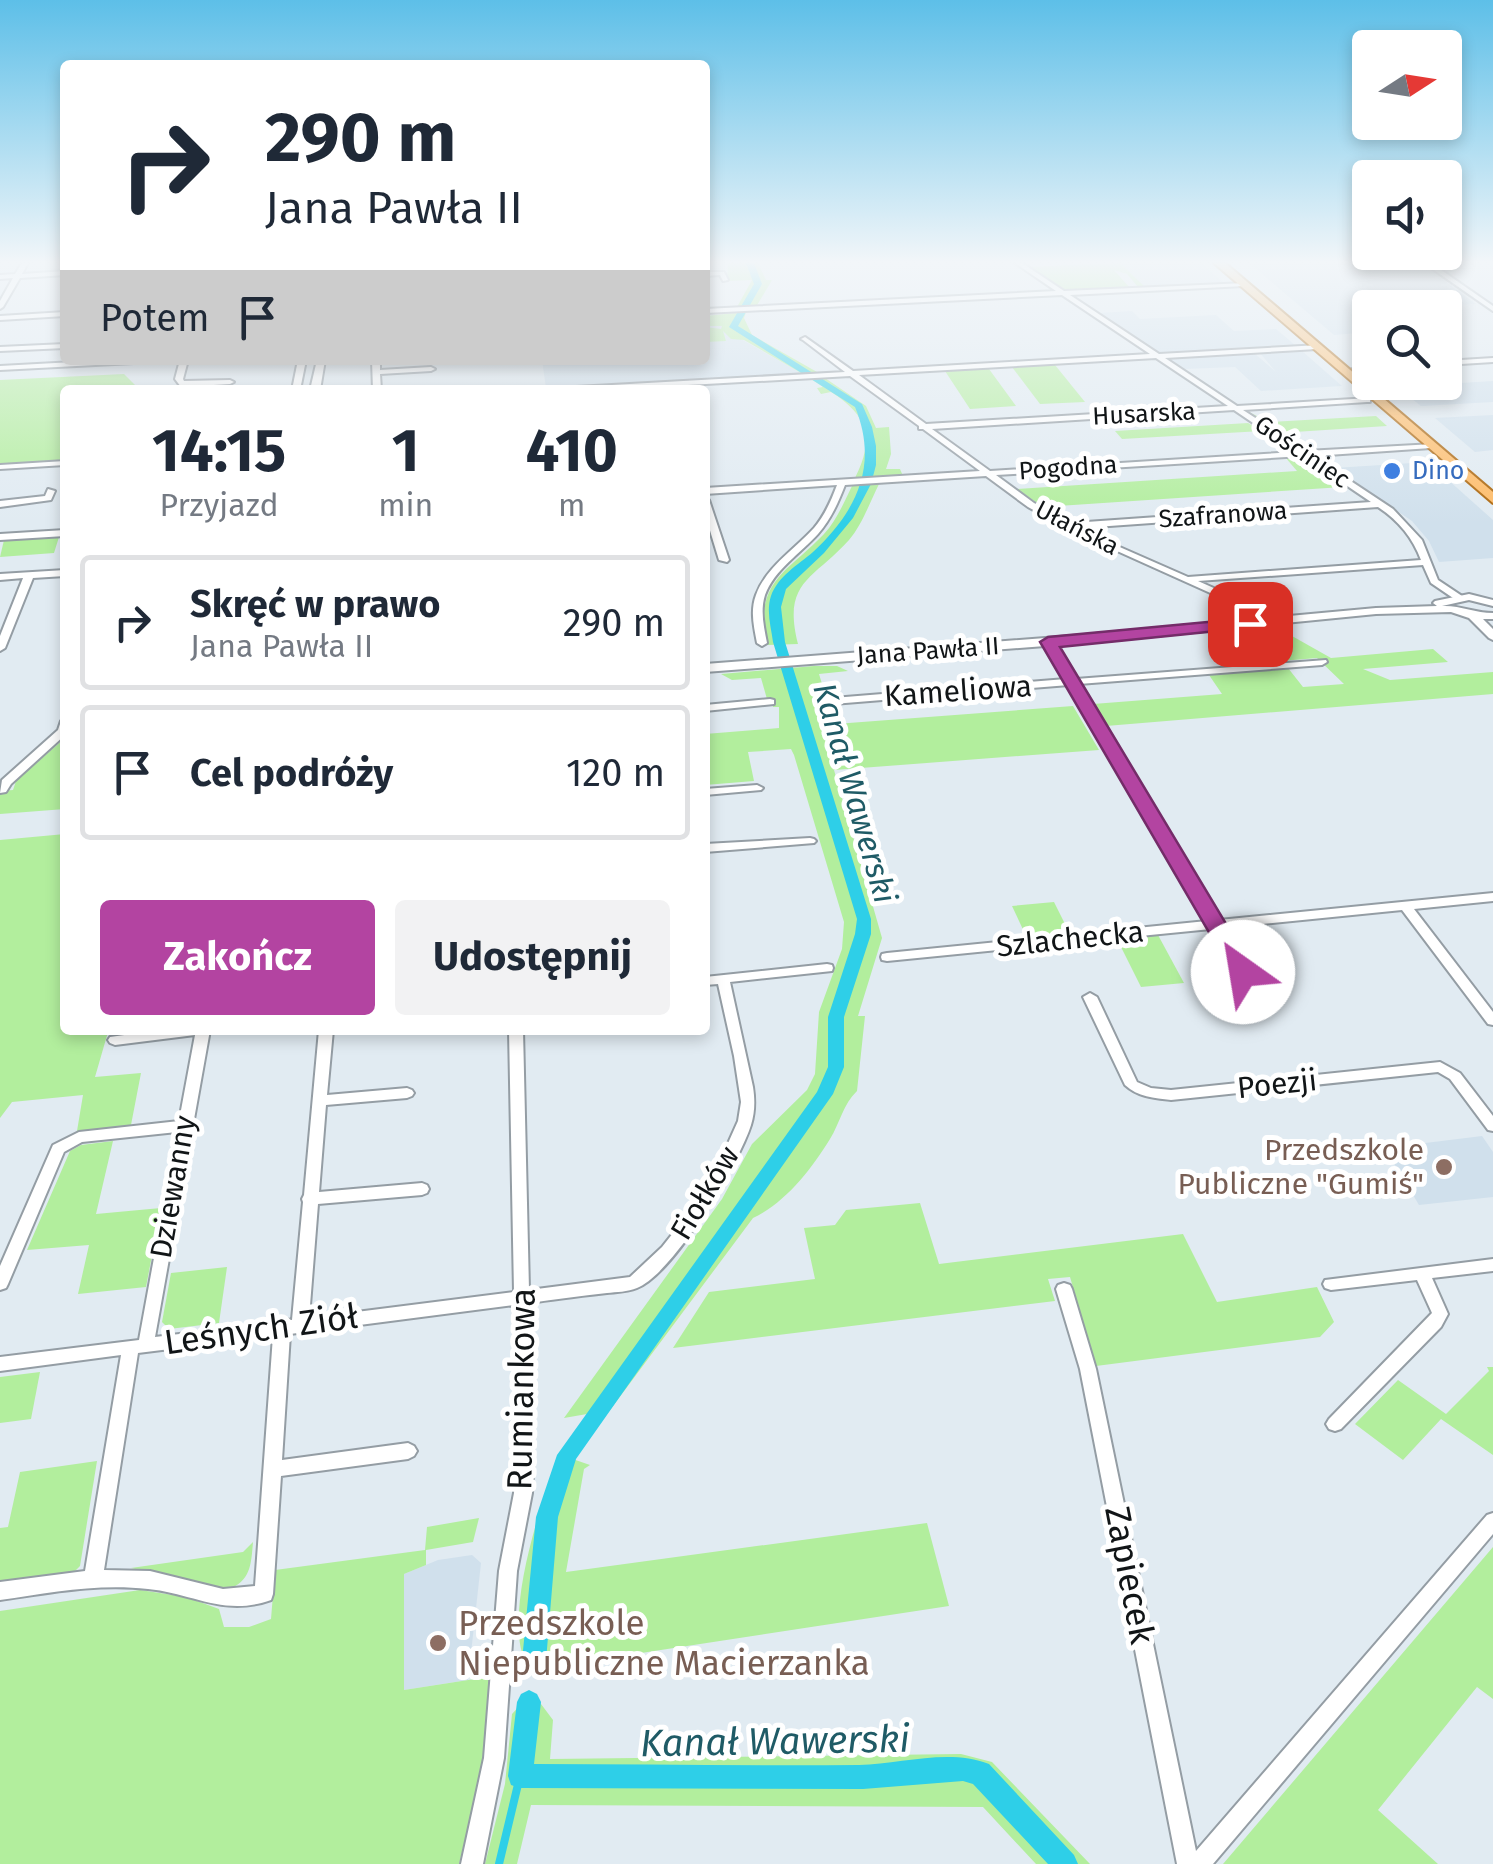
<!DOCTYPE html>
<html lang="pl">
<head>
<meta charset="utf-8">
<style>
	:root { --surface:#fff; --page:#f2f2f3; --text:#1f2937; --muted:#747a83; --line:#e0e1e3; --accent:#b344a1 }
	body { margin:0; font-family:"Fira Sans",sans-serif; background:var(--page); color:var(--text); height:100vh; display:flex; flex-direction:column; font-size:38px; white-space:nowrap }
	* { box-sizing:border-box; margin:0 }
	p { font-size:32px; color:var(--muted) }
	.icon { flex:none; width:55px; height:55px; fill:none; stroke:currentColor; stroke-width:2; stroke-linecap:round; stroke-linejoin:round }
	.map { position:relative; flex:1; overflow:hidden }
	.drawer { position:absolute; left:60px; top:385px; width:650px; height:650px; display:flex; flex-direction:column; background:var(--surface); border-radius:10px; box-shadow:0 5px 15px #0003 }
	.drawer>* { flex:none }
	.top-card { position:absolute; left:60px; top:60px; width:650px; height:305px; border-radius:10px; box-shadow:0 5px 15px #0003; background:#fff; color:var(--text); overflow:hidden }
	.needle { width:65px; rotate:78deg }
	.fabs { position:absolute; left:1352px; top:30px; display:grid; gap:20px }
	.fabs a { display:grid; place-items:center; width:110px; height:110px; border-radius:10px; background:var(--surface); box-shadow:0 5px 15px #0003; font-size:50px }
	.pin { position:absolute; display:grid; place-items:center; width:85px; height:85px; color:#fff; margin:-42px; border-radius:20px; box-shadow:0 5px 15px #0006 }
	.me { position:absolute; width:110px; margin:-55px; rotate:328deg; stroke-linejoin:round; filter:drop-shadow(0 0 8px #0008) }
	.turn { display:flex; align-items:center; gap:35px; height:210px; padding:0 40px; font-size:45px }
	.turn .icon { width:130px; height:130px; stroke-width:2.5 }
	.turn b { display:block; font-size:70px; line-height:85px }
	.then { display:flex; align-items:center; height:95px; padding:0 40px; background:#0003; gap:20px; font-size:38px }
	.eta { display:flex; justify-content:space-evenly; align-items:center; height:170px; text-align:center }
	.eta b { font-size:60px; font-weight:700; line-height:70px }
	.action { display:flex; gap:20px; margin-top:auto; padding:20px 40px }
	.action a { flex:1; height:115px; border-radius:10px; background:var(--accent); color:#fff; font-size:40px; font-weight:700; line-height:115px; text-align:center }
	.action a+a { background:var(--page); color:var(--text) }
	ul { padding:0; list-style:none }
	li { display:flex; align-items:center; gap:30px; height:135px; margin:0 20px 15px; padding:0 20px; border:5px solid var(--line); border-radius:10px }
	li div { flex:1 }
	li b { display:block; font-size:38px }
	li em { font-style:normal }
	.map>svg:first-child { display:block }
	.built { fill:#d0e0ec }
	.green { fill:#b2ee9d }
	.lines { fill:none; stroke-linecap:round; stroke-linejoin:round }
	.stream { stroke:#2ecfe8; stroke-width:8 }
	.canal { fill:#2ecfe8; fill-rule:evenodd }
	.minor-casing { stroke:#949da4; stroke-width:4 }
	.tertiary-casing { stroke:#949da4; stroke-width:4 }
	.primary-casing { stroke:#ac6408; stroke-width:4 }
	.minor { fill:#fff; fill-rule:evenodd }
	.tertiary { fill:#fff; fill-rule:evenodd }
	.primary { fill:#fb6; fill-rule:evenodd }
	.route { fill:#b344a1; stroke:#742c69; stroke-width:2.5 }
	.shop-dot { fill:#3f7fe0; stroke:#fff; stroke-width:4 }
	.education-dot { fill:#8d6e63; stroke:#fff; stroke-width:4 }
	.labels { text-anchor:middle; dominant-baseline:central; stroke-width:10; stroke-linejoin:round; paint-order:stroke }
	.far-street-label { font-size:25px; fill:#111517; stroke:#fff }
	.far-shop-label { font-size:25px; fill:#366cbe; stroke:#fff; text-anchor:start }
	.street-label { font-size:30px; fill:#111517; stroke:#fff }
	.education-label { font-size:30px; fill:#785e54; stroke:#fff; text-anchor:end }
	.water-label { font-size:32px; font-style:italic; fill:#1f5b66; stroke:#fff }
	.near-street-label { font-size:35px; fill:#111517; stroke:#fff }
	.near-education-label { font-size:35px; fill:#785e54; stroke:#fff; text-anchor:start }
	.near-water-label { font-size:38px; font-style:italic; fill:#1f5b66; stroke:#fff }
</style>
</head>
<body>
<div class="map">
<svg width="1493" height="1864" viewBox="0 0 1493 1864">
	<rect width="100%" height="100%" fill="#e1ebf2"/>
	<g class="built">
		<path d="M1120 263H1201L1224 283 1145 287Z"/>
		<path d="M1249 263H1420L1476 304 1370 308V332L1334 335Z"/>
		<path d="M1132 311 1140 319 1216 315 1234 331 1276 329 1295 345 1160 353 1099 313Z"/>
		<path d="M705 315 722 318 741 339 801 373 546 388 542 360H705Z"/>
		<path d="M1302 351 1342 386 1261 391 1235 367 1185 369 1170 359 1254 353 1276 372 1260 353Z"/>
		<path d="M1445 371 1460 383 1493 381V402L1421 406 1392 383 1445 382Z"/>
		<path d="M1493 415V450L1475 452 1435 418Z"/>
		<path d="M1428 462 1493 520V558L1439 562 1429 541 1412 521 1334 468Z"/>
		<path d="M1482 1136 1493 1152V1197L1419 1205 1385 1148Z"/>
		<path d="M472 1555 481 1563 468 1680 404 1690V1574L438 1560Z"/>
	</g>
	<g class="green">
		<path d="M728 263H758L766 280H772L756 307H737L752 280 727 281Z"/>
		<path d="M1120 263 1145 287H1138L1127 274 1114 270 1130 288 1065 290 1029 267Z"/>
		<path d="M746 312 744 318 752 335 817 372 801 373 744 340 731 339 723 331 726 341 705 342V327L721 329 722 326H707L705 316Z"/>
		<path d="M1055 365 1085 402 1040 404 1012 367Z"/>
		<path d="M989 369 1016 406 970 409 945 371Z"/>
		<path d="M124 374 140 390H65V461L0 465V380Z"/>
		<path d="M825 378 866 406 876 428 889 427 891 454 886 469H900L903 476 855 478C875 439 868 415 831 392L821 394 817 388 823 387 811 379Z"/>
		<path d="M1243 409 1269 422 1376 416 1387 426 1279 433Z"/>
		<path d="M1248 423 1262 431 1122 439 1115 431Z"/>
		<path d="M1300 456 1343 487 1043 507 1017 489 1297 471 1285 457Z"/>
		<path d="M879 484C870 502 862 525 849 540 813 580 782 581 798 644L768 645C752 582 787 573 824 534 837 520 844 502 852 486Z"/>
		<path d="M59 537 54 553 0 557 4 540Z"/>
		<path d="M1292 636 1331 658 1433 649 1448 662 1363 669 1390 680 1493 672V694L1106 726 1093 704 1222 694 1209 675 1288 668 1303 687 1344 684 1317 658 1260 663 1241 639Z"/>
		<path d="M814 666H837L848 671 819 674 826 697 816 707 822 725 1073 706 1099 750 834 770 882 938 858 1016H865L857 1091C843 1104 840 1123 830 1139 811 1170 785 1203 753 1218L610 1410 564 1418 722 1199 752 1144 807 1090 815 1074 819 1012 842 949 844 922 794 755 791 749 748 752 754 781 705 785V734L779 728V707H773L771 698 767 699 761 678 732 680 721 674Z"/>
		<path d="M65 738V809L0 814V791L13 790 16 781Z"/>
		<path d="M65 834V1030L108 1032 95 1077 141 1073 131 1125 77 1131 83 1095 12 1102 0 1118V840Z"/>
		<path d="M1054 902 1069 932 1026 936 1012 906Z"/>
		<path d="M1158 935 1184 983 1141 987 1117 939Z"/>
		<path d="M113 1141 96 1214 161 1208 146 1287 78 1294 89 1245 27 1250 70 1151 81 1145Z"/>
		<path d="M920 1203 939 1264 1183 1234 1217 1302 1317 1287 1334 1322 1320 1337 1096 1366 1070 1277 1048 1279 1055 1301 673 1348 709 1292 815 1279 804 1228 835 1225 846 1210Z"/>
		<path d="M227 1267 219 1323 169 1329 162 1322 171 1273Z"/>
		<path d="M1487 1367H1493V1455L1441 1419 1403 1460 1355 1424 1398 1380 1446 1414 1489 1371Z"/>
		<path d="M40 1372 31 1419 0 1423V1377Z"/>
		<path d="M561 1455 590 1465 584 1469 566 1572 927 1523 949 1606 556 1666 555 1656 541 1666H528C500 1625 541 1498 561 1455Z"/>
		<path d="M97 1461 80 1566 69 1577 0 1586V1528L8 1527 20 1472Z"/>
		<path d="M479 1518 473 1542 426 1550V1565L404 1574V1690L494 1676 479 1782 459 1864H0V1611L140 1590 186 1597 219 1609 224 1627H249L271 1619 275 1570 425 1550 427 1527Z"/>
		<path d="M253 1542C251 1565 251 1581 227 1590L131 1568 243 1552Z"/>
		<path d="M1493 1547V1699L1477 1687 1378 1810 1438 1864H1223Z"/>
		<path d="M538 1700 553 1720 550 1759 961 1754 992 1762 1090 1864H1036L983 1807 531 1805 517 1864H485L505 1784 512 1714 523 1702Z"/>
	</g>
	<g class="lines">
		<path class="stream" d="M499 1864 520 1776"/>
		<g class="canal">
			<path d="M746 263H754L762 284 738 326 862 404 872 427 876 446V465L871 484 853 518 824 553 786 589 781 607 785 642 871 919V934L844 1017V1067L833 1094 576 1459 558 1517 546 1661 542 1669 534 1672 526 1669 522 1661 536 1517 557 1455 817 1092 828 1067V1017L855 934 857 919 773 642C771 627 766 611 771 596 778 576 798 565 813 552 857 511 879 465 855 407L729 327 754 284Z"/>
			<path d="M529 1690 537 1694 541 1702 534 1764C642 1764 750 1766 859 1765 900 1764 949 1748 989 1764L1074 1855 1078 1864H1048L973 1784 963 1781 863 1789 520 1788 511 1785 508 1776 517 1702 521 1694Z"/>
		</g>
		<defs>
			<g id="minor">
				<path d="M22 263H28L22 274 65 271V275L20 278 3 307 0 309V301L13 278 0 279V275L15 274Z"/>
				<path d="M1015 263H1022L1064 291 1246 283 1247 284 1244 286 1070 295 1159 354 1320 345V349H1317L1165 358 1237 406 1370 398V402H1367L1243 410 1306 451 1434 444V448H1431L1313 456 1393 509 1422 540 1438 580 1462 596V600H1456L1431 583 1423 565 1198 581 1252 605 1273 620V624L1270 625 1246 609 1066 528 1028 507 986 476 845 485C838 503 831 519 818 534 801 553 774 570 765 595 760 611 764 627 767 643L762 646 757 643C754 627 750 611 756 595 766 567 795 549 814 528 825 515 831 501 837 485L705 494V488L980 471 923 429H919V426L850 376 598 390H554L558 388 845 372 803 340 801 339 805 337 853 371 1150 354 1062 295 705 313V309L1056 291ZM1156 358 1228 406 926 424 859 375ZM1234 410 1296 452 990 471 932 429ZM1303 456 1371 502 1072 523 1034 503 996 475ZM1378 507C1398 520 1413 538 1421 560L1188 577 1106 541 1081 528Z"/>
				<path d="M1424 263H1431L1493 306V311Z"/>
				<path d="M705 272H724L728 280 723 281 720 275 705 276Z"/>
				<path d="M65 312V316L0 320V316Z"/>
				<path d="M65 344V348L0 351V347Z"/>
				<path d="M1493 358V362L1445 365V361Z"/>
				<path d="M111 360H157L153 362 0 370V366Z"/>
				<path d="M180 360H188L183 379 184 381 230 380 234 382 230 384 181 387 175 379Z"/>
				<path d="M298 360H306L300 390H292Z"/>
				<path d="M372 360H380V370L431 367 435 369 431 371 380 374 381 390H373Z"/>
				<path d="M1370 366V370L1356 371 1352 369Z"/>
				<path d="M65 461V465L0 469V465Z"/>
				<path d="M48 489 55 491 51 500 0 507V501L45 496Z"/>
				<path d="M705 497 709 500 729 560 727 562 719 560 705 514Z"/>
				<path d="M65 530V536L0 540V534Z"/>
				<path d="M65 570V576L33 578 5 648 0 651V636L23 578 0 580V574Z"/>
				<path d="M1049 639 1054 642 1076 679 1326 660 1327 662 1322 665 1079 684 1219 920 1493 893V901L1414 909 1493 1012V1025L1488 1024 1402 910 1223 928 1249 972 1243 976 1238 975 1211 929 887 961 882 960 881 957 882 954 887 953 1207 921 1069 685 833 704 828 701 833 698 1066 679 1044 642Z"/>
				<path d="M770 699 774 700V704L705 711V705Z"/>
				<path d="M65 720V735L11 784 6 792 0 793 2 780 58 730 61 721Z"/>
				<path d="M757 785 763 788 761 790 705 795V789Z"/>
				<path d="M810 838 814 839 816 841 814 843 705 852V844Z"/>
				<path d="M827 964 832 965 833 968 832 971 730 982 753 1087C755 1100 755 1112 751 1125 739 1163 674 1273 637 1288 628 1292 616 1292 607 1293 581 1296 555 1299 530 1303L534 1455 532 1493 517 1571 504 1758 483 1864H461L484 1758 499 1571 514 1493 516 1455 514 1305 290 1334 282 1460 408 1443 414 1446 417 1451 414 1456 408 1459 281 1476 273 1594 271 1600C224 1617 192 1593 148 1589 98 1583 49 1593 0 1600V1582L85 1571 121 1355 0 1371V1357L139 1340 177 1132 82 1142 64 1152 8 1284 6 1288 0 1290V1266L53 1145 79 1132 179 1121 195 1035 115 1045 110 1043 108 1040 110 1037 160 1030H210L155 1337 276 1322 282 1319 292 1320 303 1202 302 1199 304 1195 319 1030H333L327 1095 407 1088 412 1090 414 1093 412 1096 407 1098 326 1105 319 1192 422 1183 427 1185 429 1189 427 1193 422 1195 318 1204 309 1318 514 1292 509 1030H523L529 1290 630 1277 662 1247 681 1223 716 1170 738 1121 741 1102 734 1056 718 984 705 985V977ZM273 1336 255 1586 223 1589 150 1571 104 1570 138 1353Z"/>
				<path d="M1090 993 1097 997 1137 1082 1151 1088 1171 1090 1440 1062 1460 1073 1493 1116V1131L1488 1130 1450 1079 1438 1072 1171 1100C1154 1098 1138 1097 1125 1085L1083 997Z"/>
				<path d="M1493 1259V1271L1432 1278 1448 1314 1441 1327 1341 1429 1335 1431 1329 1429 1326 1424 1329 1419 1432 1313 1417 1280 1331 1290 1325 1288 1323 1284 1325 1280Z"/>
				<path d="M1064 1283 1070 1285 1072 1289 1096 1369 1196 1851 1487 1515 1493 1513V1534L1213 1864H1177L1080 1369 1056 1289 1058 1285Z"/>
			</g>
			<g id="tertiary">
				<path d="M317 360H325L320 390H310Z"/>
				<path d="M1469 594 1493 600V606L1469 600 1442 606C1459 605 1475 613 1493 613V619H1483L1493 629V640L1489 638 1469 618 1451 612 1376 614 1084 643 705 672V664L1084 635 1376 608 1437 606 1433 603 1435 601Z"/>
			</g>
			<path id="primary" d="M1214 263H1225L1493 492V503Z"/>
		</defs>
		<use href="#minor" class="minor-casing"/>
		<use href="#tertiary" class="tertiary-casing"/>
		<use href="#primary" class="primary-casing"/>
		<use href="#minor" class="minor"/>
		<use href="#tertiary" class="tertiary"/>
		<use href="#primary" class="primary"/>
	</g>
	<linearGradient id="sky" x2="0" y2="1"><stop stop-color="#5dbfe8"/><stop offset="0.5" stop-color="#f2f6f9"/><stop offset="1" stop-color="#f2f6f9" stop-opacity="0"/></linearGradient>
	<rect width="1493" height="524" fill="url(#sky)"/>
	<path class="route" d="M1250 618 1259 624 1256 627 1060 647 1255 972 1243 980 1232 972 1040 642 1048 637Z"/>
	<circle class="shop-dot" cx="1392" cy="471" r="10"/>
	<g class="education-dot">
		<circle cx="1444" cy="1167" r="10"/>
		<circle cx="438" cy="1643" r="10"/>
	</g>
	<g class="labels">
		<g class="far-street-label">
			<text transform="translate(1144 414) rotate(-3)">Husarska</text>
			<text transform="translate(1302 452) rotate(34)">Gościniec</text>
			<text transform="translate(1068 468) rotate(-4)">Pogodna</text>
			<text transform="translate(1223 515) rotate(-4)">Szafranowa</text>
			<text transform="translate(1077 528) rotate(27)">Ułańska</text>
			<text transform="translate(928 651) rotate(-4)">Jana Pawła II</text>
		</g>
		<g class="far-shop-label">
			<text x="1412" y="471">Dino</text>
		</g>
		<g class="street-label">
			<text transform="translate(958 691) rotate(-4)">Kameliowa</text>
			<text transform="translate(1070 939) rotate(-6)">Szlachecka</text>
			<text transform="translate(1277 1084) rotate(-6)">Poezji</text>
			<text transform="translate(173 1187) rotate(-80)">Dziewanny</text>
			<text transform="translate(705 1193) rotate(-59)">Fiołków</text>
		</g>
		<g class="education-label">
			<text x="1424" y="1150">Przedszkole<tspan x="1424" dy="34">Publiczne "Gumiś"</tspan></text>
		</g>
		<g class="water-label">
			<text transform="translate(855 793) rotate(74)">Kanał Wawerski</text>
		</g>
		<g class="near-street-label">
			<text transform="translate(261 1329) rotate(-8)">Leśnych Ziół</text>
			<text transform="translate(521 1389) rotate(-89)">Rumiankowa</text>
			<text transform="translate(1130 1575) rotate(79)">Zapiecek</text>
		</g>
		<g class="near-education-label">
			<text x="458" y="1623">Przedszkole<tspan x="458" dy="40">Niepubliczne Macierzanka</tspan></text>
		</g>
		<g class="near-water-label">
			<text transform="translate(775 1741) rotate(-1)">Kanał Wawerski</text>
		</g>
	</g>
</svg>
<div class="fabs">
<a><svg class="needle" viewBox="-14 -14 28 28"><path d="M0-13l5 13h-10z" fill="#e53935"/><path d="M0 13l5-13h-10z" fill="#747a83"/></svg></a>
<a><svg class="icon" aria-label="sound" viewBox="0 0 24 24"><path d="M4 9h4l5-4v14l-5-4H4zM17 9q2 3 0 6"/></svg></a>
<a><svg class="icon" aria-label="search" viewBox="0 0 24 24"><circle cx="10" cy="10" r="6"/><path d="M15 15l6 6"/></svg></a>
</div>
<div class="pin" style="left:1250px;top:624px;background:#d93025"><svg class="icon" aria-label="arrive" viewBox="0 0 24 24"><path d="M6 21V4h12l-3 4 3 4H6"/></svg></div>
<svg class="me" style="left:1243px;top:972px" viewBox="-20 -20 40 40"><circle r="19" fill="#fff"/><path d="M0-13L10 11 0 6-10 11z" fill="#b344a1"/></svg>
<div class="top-card">
<div class="turn"><svg class="icon" aria-label="right" viewBox="0 0 24 24"><path d="M7 20v-9h11M14 6l5 5-5 5"/></svg><div><b>290 m</b>Jana Pawła II</div></div>
<div class="then">Potem<svg class="icon" aria-label="arrive" viewBox="0 0 24 24"><path d="M6 21V4h12l-3 4 3 4H6"/></svg></div>
</div>
<section class="drawer">
<div class="eta">
<div><b>14:15</b><p>Przyjazd</p></div>
<div><b>1</b><p>min</p></div>
<div><b>410</b><p>m</p></div>
</div>
<ul>
<li><svg class="icon" aria-label="right" viewBox="0 0 24 24"><path d="M7 20v-9h11M14 6l5 5-5 5"/></svg><div><b>Skręć w prawo</b><p>Jana Pawła II</p></div><em>290 m</em></li>
<li><svg class="icon" aria-label="arrive" viewBox="0 0 24 24"><path d="M6 21V4h12l-3 4 3 4H6"/></svg><div><b>Cel podróży</b></div><em>120 m</em></li>
</ul>
<div class="action"><a>Zakończ</a><a>Udostępnij</a></div>
</section>
</div>
</body>
</html>
